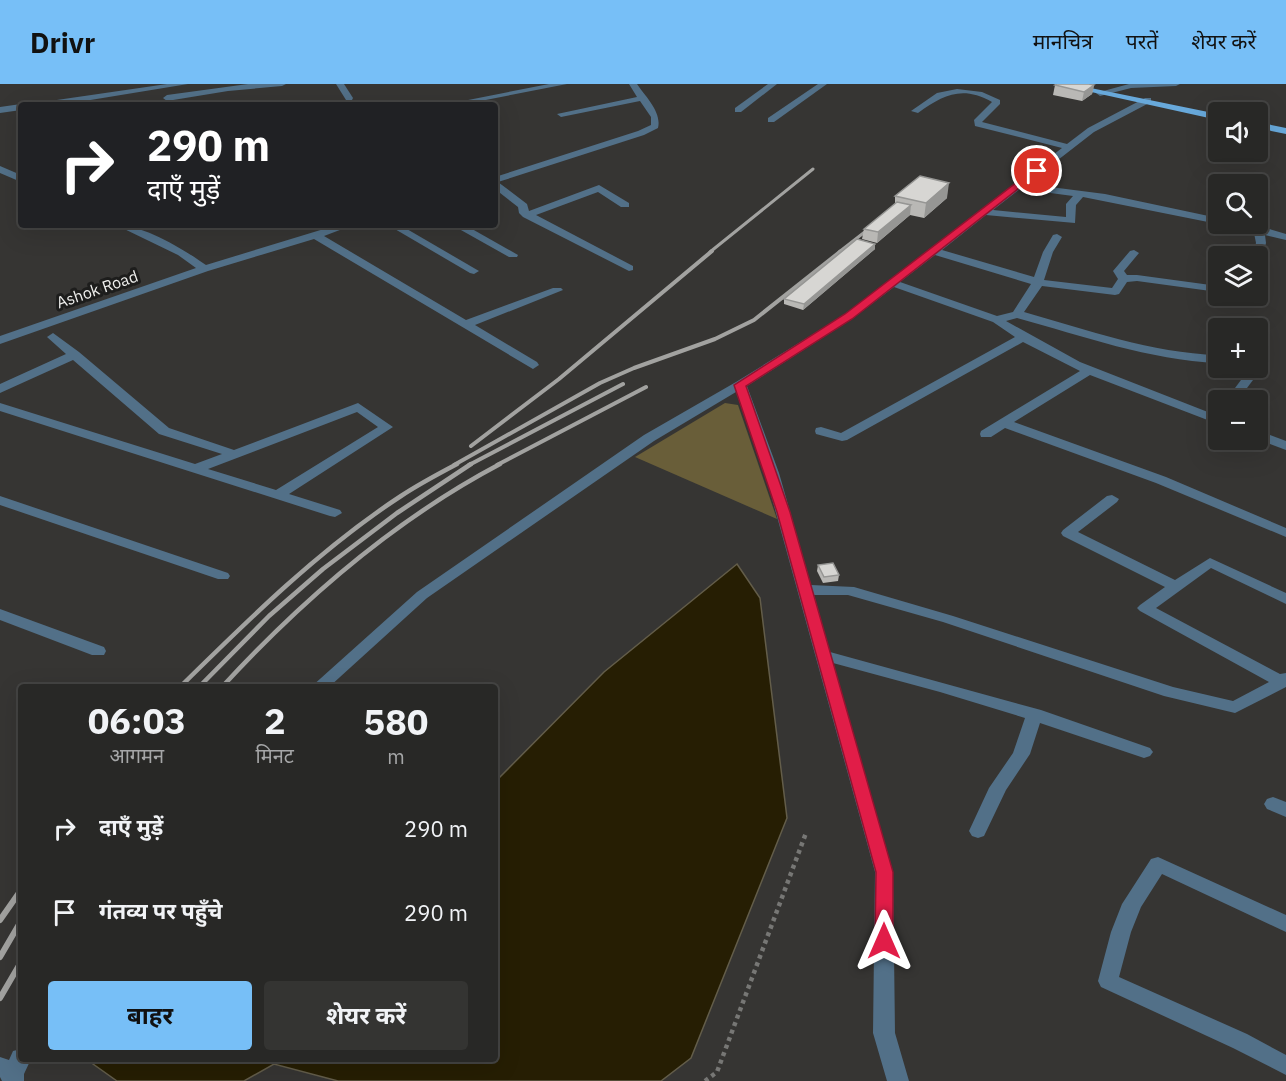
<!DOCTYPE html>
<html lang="hi">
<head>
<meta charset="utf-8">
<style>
	:root { --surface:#282826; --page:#343432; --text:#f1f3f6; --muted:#a5a6a7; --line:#444443; --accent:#77bff7 }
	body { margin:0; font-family:"IBM Plex Sans","Noto Sans Devanagari",sans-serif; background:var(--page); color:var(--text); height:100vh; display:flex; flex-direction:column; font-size:22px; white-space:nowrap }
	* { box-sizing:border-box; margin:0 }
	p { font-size:20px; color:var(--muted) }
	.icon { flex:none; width:33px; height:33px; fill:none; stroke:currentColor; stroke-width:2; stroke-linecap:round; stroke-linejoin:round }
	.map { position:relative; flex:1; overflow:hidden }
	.details { position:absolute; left:18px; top:600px; width:480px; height:378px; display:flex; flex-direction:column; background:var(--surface); border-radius:6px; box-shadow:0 6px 24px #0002,0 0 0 2px var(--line) }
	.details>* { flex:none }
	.guide { position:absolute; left:18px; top:18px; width:480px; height:126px; border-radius:6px; box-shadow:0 6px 24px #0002,0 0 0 2px var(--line); background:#202124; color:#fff; overflow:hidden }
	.tools { position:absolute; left:1208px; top:18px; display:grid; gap:12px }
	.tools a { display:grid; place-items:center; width:60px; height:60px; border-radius:6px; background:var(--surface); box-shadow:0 6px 24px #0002,0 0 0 2px var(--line); font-size:30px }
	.pin { position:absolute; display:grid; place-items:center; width:51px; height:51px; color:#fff; margin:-26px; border:3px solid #fff; border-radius:50%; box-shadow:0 2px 6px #0007 }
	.me { position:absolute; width:66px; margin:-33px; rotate:0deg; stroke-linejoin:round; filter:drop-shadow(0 0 4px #0008) }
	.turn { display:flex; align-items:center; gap:21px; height:126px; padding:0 30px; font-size:27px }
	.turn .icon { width:78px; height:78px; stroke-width:2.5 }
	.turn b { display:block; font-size:42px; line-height:51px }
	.eta { display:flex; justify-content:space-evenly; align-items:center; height:102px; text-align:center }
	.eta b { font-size:36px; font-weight:700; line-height:42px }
	.primary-button { display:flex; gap:12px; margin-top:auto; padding:12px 30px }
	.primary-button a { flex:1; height:69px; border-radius:6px; background:var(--accent); color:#111; font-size:24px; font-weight:700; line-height:69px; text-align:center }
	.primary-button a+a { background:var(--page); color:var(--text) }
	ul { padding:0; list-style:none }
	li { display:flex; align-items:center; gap:18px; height:84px; padding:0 30px }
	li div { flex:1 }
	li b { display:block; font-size:22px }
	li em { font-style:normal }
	header { display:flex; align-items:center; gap:36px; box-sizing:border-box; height:84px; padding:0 30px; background:var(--accent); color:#111 }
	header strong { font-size:28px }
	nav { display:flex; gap:33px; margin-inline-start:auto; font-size:21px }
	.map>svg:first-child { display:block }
	.green { fill:#695e39 }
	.water { fill:#261e03; stroke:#635d4a; stroke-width:1.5 }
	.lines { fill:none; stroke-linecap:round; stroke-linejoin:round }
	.path { stroke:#777775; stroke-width:4.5; stroke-dasharray:4 4; stroke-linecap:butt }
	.minor { fill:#527088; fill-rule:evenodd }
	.major { fill:#68a9db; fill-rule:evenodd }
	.rail-far3 { stroke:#a2a2a0; stroke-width:3 }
	.rail-far2 { stroke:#a2a2a0; stroke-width:4 }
	.rail-far1 { stroke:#a2a2a0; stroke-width:4.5 }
	.rail { stroke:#a2a2a0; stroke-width:6 }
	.wall { fill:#b9b8b5 }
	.shaded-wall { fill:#969694 }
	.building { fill:#d7d6d3; stroke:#969694; stroke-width:1.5 }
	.route { fill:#e11d48; stroke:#92132f; stroke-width:1.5 }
	.labels { text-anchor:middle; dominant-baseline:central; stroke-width:6; stroke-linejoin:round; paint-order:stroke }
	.far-street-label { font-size:16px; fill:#f0f0ee; stroke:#1d1d1c }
</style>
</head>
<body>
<header>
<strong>Drivr</strong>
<nav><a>मानचित्र</a><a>परतें</a><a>शेयर करें</a></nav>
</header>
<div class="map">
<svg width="1286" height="997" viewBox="0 0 1286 997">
	<rect width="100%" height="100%" fill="#363533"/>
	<path class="green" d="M725 319 738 321 777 435 635 373Z"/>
	<path class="water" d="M737 480 760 514 787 734 691 974 661 997H338L274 980 244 997H117L86 975H495V698L604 588Z"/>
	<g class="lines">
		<path class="path" d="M705 997 717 988 806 749"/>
		<g class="minor">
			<path d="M167 0H188L60 21H39L43 18Z"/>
			<path d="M248 0H286L282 2 228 7 167 17 163 14 167 11Z"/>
			<path d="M336 0H344L353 14 352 16H346Z"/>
			<path d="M549 0H567L460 21 453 19Z"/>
			<path d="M629 0H637C645 12 662 28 658 44L644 51 498 98 527 120 529 127 599 101 629 119V123H621L598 108 536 131 633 182V186L629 187 523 133 519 129 518 123 495 105V93L638 47 651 41V33L640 17 561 33 557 30 637 13Z"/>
			<path d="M768 0H777L741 28H735V24Z"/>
			<path d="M818 0H827L774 38H768V34Z"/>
			<path d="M1129 0H1180L1176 2 1131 4 1100 12 1096 9Z"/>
			<path d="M957 5 982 8 1000 16V20L982 38 1067 60 1088 44 1145 14H1151V18L1094 48 1027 100 1105 110 1218 134V140H1220H1218L1083 113 1076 121 1075 139 986 131 942 166 1034 193 1043 168 1053 151 1057 150 1062 153 1053 168 1044 196 1112 204 1118 195 1113 187 1130 167 1134 166 1139 169 1124 187 1127 191H1137L1218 202V208L1137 197 1127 198 1119 210 1115 211 1042 202 1024 228C1088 246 1151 269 1218 271V279C1149 276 1083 252 1017 234L1006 237 1080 278 1218 332V340L1090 291 1014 338 1166 393 1286 444V453L1156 399 1005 344 991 353H981L980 350 981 347 1080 287 1023 258 847 356 842 357 816 350 815 347 816 344 821 343 841 349 1015 253 993 238 894 203 852 235 747 302 779 389 811 501 854 503 953 532 1173 603 1233 617 1269 598 1140 527 1137 524 1140 521 1165 503 1063 452 1061 449 1063 446 1107 412 1112 411 1119 415 1117 418 1078 448 1175 496 1210 474 1286 509V520L1211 484 1156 524 1280 590 1286 589V603L1235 629 1164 612 943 538 848 511H814L830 568 1041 626 1150 664 1153 668 1150 672 1144 674 1040 639 1030 670 1006 706 984 752 978 754 972 752 969 747 989 704 1013 669 1025 634 940 608 833 579 893 788 895 949 909 997H887L873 949 875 788 765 389 736 308 654 357 427 514 329 603H311L417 508 644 351 736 298 844 231 1062 64 975 42 974 36 992 18C962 1 943 11 918 29L911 27 937 9ZM1020 105 1073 112 1066 120V133L993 126ZM935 171 1031 200 1013 228 997 232 900 198Z"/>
			<path d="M21 20 23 21H21V26L0 29V23Z"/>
			<path d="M0 82 21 91V98L0 89Z"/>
			<path d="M1224 140 1259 142 1286 150V156L1265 151 1266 159 1262 172 1257 175V172H1252L1256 159 1254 149Z"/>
			<path d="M116 141C144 141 183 165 206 181L337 141H353L324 152 466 236 553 204H561L563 206 475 241 537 278 539 281 533 285 314 155 208 187 0 260V252L196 184 178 171Z"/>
			<path d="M388 141H400L479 187 474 190 470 189Z"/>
			<path d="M452 141H465L518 171 517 173H509Z"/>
			<path d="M53 249 79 268 169 344 234 366 358 319 393 343 289 410 340 426 342 429 335 433 330 432 0 327V319L195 380 222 370 159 350 73 276 0 309V300L66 270 47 253ZM357 328 378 343 276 406 208 385Z"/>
			<path d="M1257 281 1262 284 1238 316H1226L1250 284H1257Z"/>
			<path d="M1257 346 1286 357V366L1257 355Z"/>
			<path d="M0 412 228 489 230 492 228 495H218L0 421Z"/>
			<path d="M0 525 104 563 106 567 104 571H92L0 536Z"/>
			<path d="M1273 713 1286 718V733L1267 725 1264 720 1267 715Z"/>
			<path d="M1158 773 1286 831V848L1162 790 1141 823 1131 848 1119 893 1247 950 1286 971V991L1233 964 1101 903 1098 897 1111 848 1122 820 1151 775Z"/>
			<path d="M21 965V975H31L24 990V997H2L0 993V973L9 976 13 967Z"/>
		</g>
		<g class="major">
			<path d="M1055 0H1071L1218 30V36Z"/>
			<path d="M1257 38 1286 44V50L1257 44Z"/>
		</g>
		<g class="rail-far3">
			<path d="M710 168 813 85"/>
			<path d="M839 168 875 140"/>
		</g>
		<g class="rail-far2">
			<path d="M471 362 559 295 712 167"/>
			<path d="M454 381 600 299 634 284 715 255 754 236 841 167"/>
			<path d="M469 381 623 300"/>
			<path d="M497 381 646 303"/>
		</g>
		<g class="rail-far1">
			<path d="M180 603C249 535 320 465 401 412 419 400 438 390 457 380"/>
			<path d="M199 603 269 532 323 485 397 429 471 380"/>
			<path d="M222 603C303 515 394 436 500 380"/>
		</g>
		<g class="rail">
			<path d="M0 836 21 806"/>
			<path d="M0 873 21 837"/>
			<path d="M0 914 21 878"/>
		</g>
	</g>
	<g class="wall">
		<path d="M1055 1H1094L1092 10 1082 17 1053 11Z"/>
		<path d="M895 112 947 114 924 134 910 131 877 159 862 155 864 145 895 120Z"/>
		<path d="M875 160V165L803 226 784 220V215Z"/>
		<path d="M818 481 839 491 838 497 823 499 817 487Z"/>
	</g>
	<g class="shaded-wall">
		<path d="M1094 1 1092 10 1082 17 1084 8Z"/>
		<path d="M949 99 947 114 924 134 926 119Z"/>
		<path d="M911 121 910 131 877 159 878 148Z"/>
		<path d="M875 160V165L803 226 804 220Z"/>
	</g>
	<g class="building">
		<path d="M1057 0H1089L1094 1 1084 8 1055 1Z"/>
		<path d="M920 92 949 99 926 119 895 112Z"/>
		<path d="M897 118 911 121 878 148 864 145Z"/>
		<path d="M857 155 875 160 804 220 784 215Z"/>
		<path d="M833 479 839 491 824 493 818 481Z"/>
	</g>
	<path class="route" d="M1034 85 1041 87 852 235 746 302 790 428 893 788V857L891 862 884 864 878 862 875 857 876 788 777 428 734 301 845 230Z"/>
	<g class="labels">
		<g class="far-street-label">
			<text transform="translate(97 205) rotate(-19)">Ashok Road</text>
		</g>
	</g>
</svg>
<div class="tools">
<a><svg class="icon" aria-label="sound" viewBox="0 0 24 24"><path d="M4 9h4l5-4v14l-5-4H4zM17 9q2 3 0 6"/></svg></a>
<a><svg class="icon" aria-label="search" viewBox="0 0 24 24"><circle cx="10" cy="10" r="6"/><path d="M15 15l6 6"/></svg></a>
<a><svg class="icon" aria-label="layers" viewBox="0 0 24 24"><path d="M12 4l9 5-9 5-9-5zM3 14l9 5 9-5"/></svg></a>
<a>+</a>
<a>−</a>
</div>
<div class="pin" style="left:1037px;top:87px;background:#d93025"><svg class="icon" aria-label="arrive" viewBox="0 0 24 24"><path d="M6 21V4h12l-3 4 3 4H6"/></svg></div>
<svg class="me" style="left:884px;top:857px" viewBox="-20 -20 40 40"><path d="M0-17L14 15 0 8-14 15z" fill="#e11d48" stroke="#fff" stroke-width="4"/></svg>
<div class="guide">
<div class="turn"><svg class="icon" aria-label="right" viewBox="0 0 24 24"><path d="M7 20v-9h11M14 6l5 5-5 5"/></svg><div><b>290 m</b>दाएँ मुड़ें</div></div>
</div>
<section class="details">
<div class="eta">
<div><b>06:03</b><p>आगमन</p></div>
<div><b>2</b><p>मिनट</p></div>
<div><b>580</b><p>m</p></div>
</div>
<ul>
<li><svg class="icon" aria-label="right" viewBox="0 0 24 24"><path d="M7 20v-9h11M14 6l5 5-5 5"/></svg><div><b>दाएँ मुड़ें</b></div><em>290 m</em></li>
<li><svg class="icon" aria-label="arrive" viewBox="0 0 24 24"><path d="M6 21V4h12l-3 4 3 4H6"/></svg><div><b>गंतव्य पर पहुँचे</b></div><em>290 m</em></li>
</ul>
<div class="primary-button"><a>बाहर</a><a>शेयर करें</a></div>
</section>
</div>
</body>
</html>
